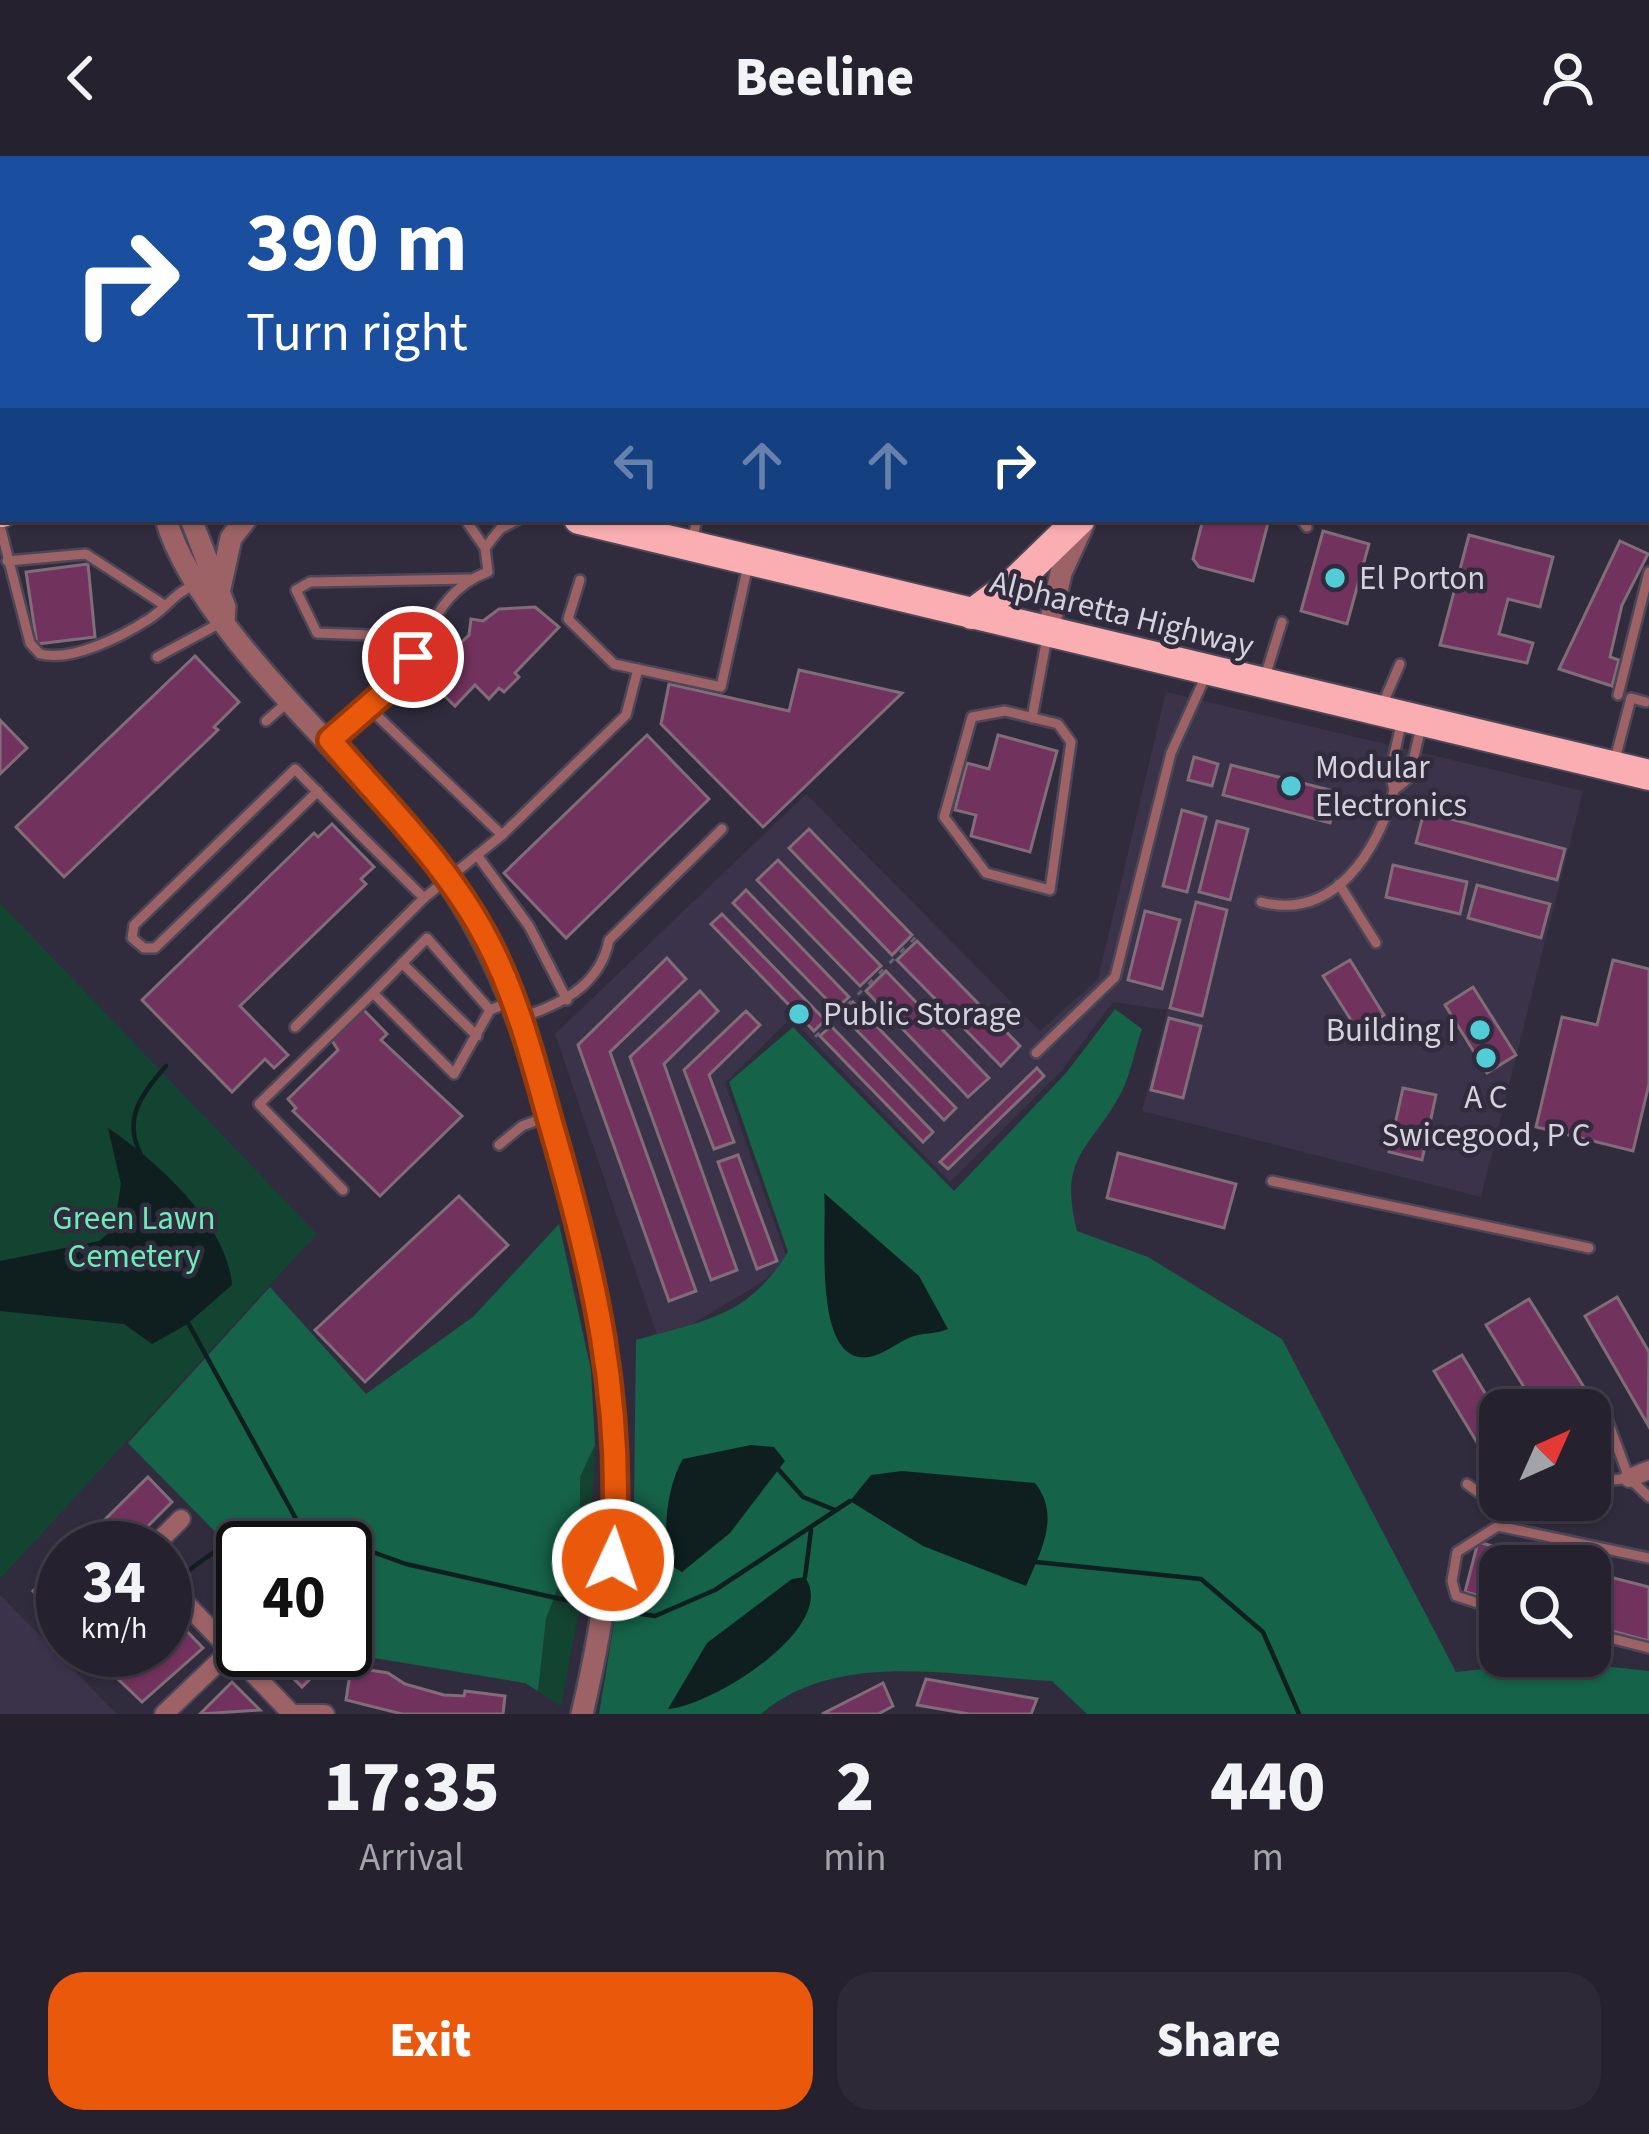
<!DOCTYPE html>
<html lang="en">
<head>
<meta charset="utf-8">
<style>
	:root { --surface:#25212e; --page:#2d2936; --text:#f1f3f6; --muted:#a3a3aa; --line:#423e4a; --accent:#ea580c }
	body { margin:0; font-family:"Source Sans 3",sans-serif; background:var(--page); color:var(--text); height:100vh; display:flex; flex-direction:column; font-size:45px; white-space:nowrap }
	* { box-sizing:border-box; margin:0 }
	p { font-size:39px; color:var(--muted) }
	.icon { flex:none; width:66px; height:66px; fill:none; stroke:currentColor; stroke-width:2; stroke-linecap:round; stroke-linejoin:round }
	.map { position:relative; height:1558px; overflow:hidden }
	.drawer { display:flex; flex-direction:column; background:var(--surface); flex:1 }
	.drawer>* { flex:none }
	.hud { position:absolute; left:0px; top:0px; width:1650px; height:366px; box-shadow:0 3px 9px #0004,0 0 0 3px var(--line); background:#1a4fa0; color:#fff; overflow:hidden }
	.needle { width:78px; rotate:45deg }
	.tools { position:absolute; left:1479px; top:1233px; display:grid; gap:24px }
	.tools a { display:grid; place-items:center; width:132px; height:132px; border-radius:24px; background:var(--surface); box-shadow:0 3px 9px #0004,0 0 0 3px var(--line); font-size:60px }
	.speed { position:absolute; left:36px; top:1365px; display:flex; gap:24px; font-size:60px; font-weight:700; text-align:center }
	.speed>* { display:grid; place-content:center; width:156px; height:156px; border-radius:50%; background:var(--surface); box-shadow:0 3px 9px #0004,0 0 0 3px var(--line); line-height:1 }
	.speed small { font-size:30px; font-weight:400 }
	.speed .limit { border:6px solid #111; border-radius:18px; background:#fff; color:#111 }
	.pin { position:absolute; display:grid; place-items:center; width:102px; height:102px; color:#fff; margin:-51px; border:6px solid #fff; border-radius:50%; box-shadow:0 3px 12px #0007 }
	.me { position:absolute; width:132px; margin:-66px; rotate:3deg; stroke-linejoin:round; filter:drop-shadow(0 0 9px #0008) }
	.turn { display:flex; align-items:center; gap:42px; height:252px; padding:0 48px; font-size:54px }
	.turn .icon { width:156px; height:156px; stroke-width:2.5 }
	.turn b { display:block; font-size:84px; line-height:102px }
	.lanes { display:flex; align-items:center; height:114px; padding:0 48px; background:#0003; justify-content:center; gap:60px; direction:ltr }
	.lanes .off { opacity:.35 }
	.eta { display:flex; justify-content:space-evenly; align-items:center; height:204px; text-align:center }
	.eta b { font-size:72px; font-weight:800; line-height:84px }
	.primary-button { display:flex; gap:24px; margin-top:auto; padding:24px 48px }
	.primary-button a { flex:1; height:138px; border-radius:36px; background:var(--accent); color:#fff; font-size:48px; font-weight:800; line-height:138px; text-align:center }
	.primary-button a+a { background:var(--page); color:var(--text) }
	header { display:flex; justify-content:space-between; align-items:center; height:156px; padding:0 48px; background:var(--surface); font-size:54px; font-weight:800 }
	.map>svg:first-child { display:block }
	.built { fill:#3a334a }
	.green { fill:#134331 }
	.forest { fill:#156348 }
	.water { fill:#0f1f1f }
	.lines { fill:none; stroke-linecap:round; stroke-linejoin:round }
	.stream { stroke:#0f1f1f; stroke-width:4.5 }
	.building { fill:#72325e; stroke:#816c79; stroke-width:3 }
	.service-casing { stroke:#4b4757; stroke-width:14 }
	.minor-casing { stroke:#4b4757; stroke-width:22 }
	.tertiary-casing { stroke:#4b4757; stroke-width:26 }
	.trunk-casing { stroke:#4b4757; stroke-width:34 }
	.path { stroke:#666170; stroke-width:3; stroke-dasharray:6 9; stroke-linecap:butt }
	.service { stroke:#9c6265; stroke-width:9 }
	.minor { stroke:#9c6265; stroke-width:18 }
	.tertiary { stroke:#9c6265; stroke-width:21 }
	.trunk { stroke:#fbaeb2; stroke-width:30 }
	.route-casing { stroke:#983908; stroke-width:30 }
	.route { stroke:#ea580c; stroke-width:21 }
	.poi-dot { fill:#52ccd6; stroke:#312c3d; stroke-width:4.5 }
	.labels { text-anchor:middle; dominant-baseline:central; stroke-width:9; stroke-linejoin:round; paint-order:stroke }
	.poi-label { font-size:33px; fill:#d5d2dd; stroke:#312c3d; text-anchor:start }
	.street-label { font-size:33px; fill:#d5d2dd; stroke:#312c3d }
	.park-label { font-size:33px; fill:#6bedb9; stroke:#312c3d }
</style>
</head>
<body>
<header><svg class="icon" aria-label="back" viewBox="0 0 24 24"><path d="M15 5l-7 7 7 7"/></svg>Beeline<svg class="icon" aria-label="person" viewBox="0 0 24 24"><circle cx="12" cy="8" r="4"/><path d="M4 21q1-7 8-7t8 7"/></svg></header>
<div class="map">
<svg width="1649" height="1558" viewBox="0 0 1649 1558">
	<rect width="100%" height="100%" fill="#312c3d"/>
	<g class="built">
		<path d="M1166 536 1583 635 1481 1041 1142 955 1167 854 1113 846 1062 914 950 1026 791 862 725 927 788 1105 756 1130 660 1187 555 878 806 638 1040 875 1098 823Z"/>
		<path d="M0 1439 117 1558H0Z"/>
	</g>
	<g class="green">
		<path d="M0 747 317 1078 0 1423Z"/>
		<path d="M595 1289 590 1396 561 1551 538 1535 546 1463 580 1373V1321Z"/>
	</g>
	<g class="forest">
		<path d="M1115 853 1142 873C1135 893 1131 918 1121 937 1089 996 1058 999 1077 1075L1148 1101 1282 1183 1456 1516 1557 1505 1649 1515V1558H1087L1052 1525C958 1521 838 1492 761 1558H599L634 1347 636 1184C705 1164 748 1161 788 1096L729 926 793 871 954 1035 1066 917Z"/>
		<path d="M559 1068 591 1214 595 1289 580 1321V1373L546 1463 538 1535 525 1527 332 1495 345 1494V1392H243V1404L128 1287 270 1131 366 1238 474 1160Z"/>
	</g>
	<g class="water">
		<path d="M108 972C157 1005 228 1069 232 1129L186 1169 152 1188 124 1168 0 1155V1105L99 1085 114 1073 121 1028Z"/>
		<path d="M824 1037 919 1120 948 1173C935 1179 924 1176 911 1181 898 1186 883 1199 869 1201 810 1210 828 1067 824 1037Z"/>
		<path d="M751 1289 774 1291 785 1305 730 1377 682 1416 675 1412C659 1386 667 1329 683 1303Z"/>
		<path d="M902 1315 1035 1327C1061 1360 1041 1395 1026 1430L923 1390 850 1345 871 1319Z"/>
		<path d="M805 1421C840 1471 710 1551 668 1553L707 1487 792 1423Z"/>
	</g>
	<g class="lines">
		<g class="stream">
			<path d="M141 999C122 963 142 937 166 910"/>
			<path d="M187 1165 300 1370"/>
			<path d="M779 1314 803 1341 835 1354"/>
			<path d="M1036 1406 1201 1423 1263 1476 1299 1558"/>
			<path d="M805 1421 811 1374"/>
			<path d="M174 1425 243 1375 300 1370 406 1408 596 1451"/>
			<path d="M607 1453 655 1460 715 1434 850 1345"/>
			<path d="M75 1501 86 1494"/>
		</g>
	</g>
	<g class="building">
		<path d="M1203 363 1268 367 1253 425 1199 411 1193 403Z"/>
		<path d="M1323 375 1369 388 1347 468 1301 455Z"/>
		<path d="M1469 379 1553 401 1540 451 1508 443 1499 478 1533 487 1527 507 1440 489Z"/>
		<path d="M1620 385 1648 398 1622 449 1610 501 1619 504 1612 530 1559 513Z"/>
		<path d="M88 408 95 481 37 488 26 416Z"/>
		<path d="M535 451 559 471 515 517 519 521 504 536 499 532 489 543 475 529 455 550 425 521 469 479 471 463 483 465 499 453Z"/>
		<path d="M195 500 239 546 214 571 218 574 64 721 16 671Z"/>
		<path d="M799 514 902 537 763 671 661 568 669 528 789 555Z"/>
		<path d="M0 564 27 592 0 618Z"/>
		<path d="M647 579 709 643 566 782 504 717Z"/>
		<path d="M998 579 1057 595 1030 696 971 680 976 659 955 654 967 607 989 613Z"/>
		<path d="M1194 601 1218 608 1212 630 1188 624Z"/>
		<path d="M1231 609 1338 636 1330 667 1223 639Z"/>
		<path d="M1182 654 1206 661 1187 736 1163 730Z"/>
		<path d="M1424 656 1565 693 1557 724 1416 687Z"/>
		<path d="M1217 665 1248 673 1230 744 1199 736Z"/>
		<path d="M332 668 374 711 361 723 366 728 240 850 288 899 274 912 265 903 232 936 142 844 314 677 318 681Z"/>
		<path d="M809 673 912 779 892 799 789 692Z"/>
		<path d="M778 704 881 810 860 830 757 724Z"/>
		<path d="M1393 709 1467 726 1460 758 1386 741Z"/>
		<path d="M1477 729 1550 748 1541 782 1468 762Z"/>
		<path d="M746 734 849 841 836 853 733 747Z"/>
		<path d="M1196 746 1227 754 1202 860 1170 852Z"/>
		<path d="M1145 755 1180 764 1162 833 1128 824Z"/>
		<path d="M722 758 825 864 814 875 711 768Z"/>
		<path d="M917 785 1020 890 1001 910 897 804Z"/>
		<path d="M667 802 686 823 610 896 696 1135 669 1145 578 889Z"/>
		<path d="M1350 804 1384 859 1358 875 1323 820Z"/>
		<path d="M1613 804 1649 813V928L1633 995 1536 971 1562 861 1597 869Z"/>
		<path d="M886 815 989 922 968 941 866 835Z"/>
		<path d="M1473 831 1516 899 1487 917 1445 849Z"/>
		<path d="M700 835 718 855 664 908 737 1114 711 1124 630 901Z"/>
		<path d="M853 846 956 952 944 964 841 858Z"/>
		<path d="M360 850 387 878 381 884 462 960 380 1040 293 955 296 952 288 943 338 894 329 880Z"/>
		<path d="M746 855 760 869 709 919 734 986 714 993 684 914Z"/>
		<path d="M1169 862 1201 870 1183 942 1151 934Z"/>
		<path d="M831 870 933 976 923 986 820 880Z"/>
		<path d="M1037 912 1044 920 948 1013 940 1006Z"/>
		<path d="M1403 932 1436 939 1422 1004 1389 996Z"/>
		<path d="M1118 997 1236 1028 1224 1072 1107 1042Z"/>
		<path d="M738 999 777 1105 757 1113 718 1006Z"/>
		<path d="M459 1040 508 1089 365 1226 315 1174Z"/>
		<path d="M1617 1141 1649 1196 1648 1269 1585 1160Z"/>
		<path d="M1529 1143 1592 1244 1576 1254H1538L1486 1169Z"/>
		<path d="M1462 1199 1500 1262V1289L1484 1298 1434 1215Z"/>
		<path d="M148 1321 172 1346 126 1392H76Z"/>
		<path d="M1478 1386 1567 1410H1500V1445L1465 1436Z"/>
		<path d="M63 1405V1454L58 1459 33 1435Z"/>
		<path d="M1590 1416 1649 1431V1485L1590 1469Z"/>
		<path d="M239 1425 243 1429V1474L235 1464 239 1460 230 1461 220 1443Z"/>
		<path d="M178 1466 203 1492 142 1546 118 1523 149 1494H165V1479Z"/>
		<path d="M266 1494 309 1495 323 1510 302 1531Z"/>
		<path d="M351 1511 388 1517 405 1528 444 1539 464 1540 465 1535 505 1540 503 1558H402L346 1544Z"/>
		<path d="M926 1523 1037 1543 1031 1558H969L917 1549Z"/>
		<path d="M232 1526 260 1554 200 1558Z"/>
		<path d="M883 1527 893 1550 878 1558H822Z"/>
	</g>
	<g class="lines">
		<defs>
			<g id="service">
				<path d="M1162 0 1165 3"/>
				<path d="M1479 0 1482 3"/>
				<path d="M236 3 237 0"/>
				<path d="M347 3 350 0"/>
				<path d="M1045 3 1047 0"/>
				<path d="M1301 363 1307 371"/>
				<path d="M0 370 30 487 40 498C72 506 121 481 149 463 167 452 173 438 194 429"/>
				<path d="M692 385 697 363"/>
				<path d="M485 392 500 373 519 363"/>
				<path d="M7 405 86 398 164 449"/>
				<path d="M580 424 568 463 614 508 721 531 748 409"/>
				<path d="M422 481 317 477 296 434 310 426 470 423"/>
				<path d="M157 501 224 465"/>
				<path d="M1264 524 1282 466"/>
				<path d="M1618 539 1649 416"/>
				<path d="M1383 547 1400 508"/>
				<path d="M369 552 502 679"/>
				<path d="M1005 555 1058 568 1071 586 1050 734 986 717 944 661 972 561Z"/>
				<path d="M1032 562 1047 481"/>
				<path d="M1402 564 1390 617 1394 634 1409 622 1421 571"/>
				<path d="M266 565 288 546"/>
				<path d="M330 584C351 567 375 550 394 529 427 490 434 435 488 416L485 392 465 363"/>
				<path d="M1614 607 1631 542 1646 546"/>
				<path d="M318 635 155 792H144L132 782 134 769 295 613C337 656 380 699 424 742"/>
				<path d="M477 699 529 770 567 844"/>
				<path d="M1339 728 1376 787"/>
				<path d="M1261 746C1334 765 1378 695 1394 634"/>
				<path d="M402 807 477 880"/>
				<path d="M490 854 427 782 373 837 454 918 490 854 507 847"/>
				<path d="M519 862C560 849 600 830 609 784L722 673"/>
				<path d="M295 871 424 742 502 679 626 559 638 513"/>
				<path d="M1036 897 1115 821 1171 597 1206 519"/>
				<path d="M499 989 522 970 549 960"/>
				<path d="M1272 1025 1589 1092"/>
				<path d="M343 1034 259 948 373 837"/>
				<path d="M1604 1255 1629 1322 1649 1341"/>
				<path d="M1590 1327 1629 1322"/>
				<path d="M1467 1328 1481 1338 1500 1332"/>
				<path d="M1500 1454 1456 1440 1452 1425 1457 1396 1498 1370 1649 1402"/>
				<path d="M1590 1477 1649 1492"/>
			</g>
			<g id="minor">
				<path d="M1412 0 1414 3"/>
				<path d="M138 3 139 0"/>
				<path d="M167 3 168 0"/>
				<path d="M1629 1322 1649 1314"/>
				<path d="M152 1392 181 1363"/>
				<path d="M165 1426 292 1558"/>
				<path d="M164 1558 230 1495"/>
				<path d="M297 1558H325"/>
			</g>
			<g id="tertiary">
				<path d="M1436 3 1439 0"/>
				<path d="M166 363C194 464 339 592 410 676 490 770 520 861 554 977 618 1200 636 1329 582 1558"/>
				<path d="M191 363 225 451 224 465"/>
				<path d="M219 437 231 382 246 363"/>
				<path d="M1048 476 1061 417 1083 369"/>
			</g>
			<g id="trunk">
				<path d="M0 356H3"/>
				<path d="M579 363 1649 619"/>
				<path d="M972 458 1015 426 1080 363"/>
			</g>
		</defs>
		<use href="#service" class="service-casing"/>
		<use href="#minor" class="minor-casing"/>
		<use href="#tertiary" class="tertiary-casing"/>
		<use href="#trunk" class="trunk-casing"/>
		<path class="path" d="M815 881 920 777"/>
		<use href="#service" class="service"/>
		<use href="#minor" class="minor"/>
		<use href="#tertiary" class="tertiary"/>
		<use href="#trunk" class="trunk"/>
	</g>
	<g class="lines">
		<defs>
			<path id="route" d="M413 501 394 528 330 584C385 648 448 709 487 784 517 841 533 904 550 965 594 1115 625 1246 613 1404"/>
		</defs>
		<use href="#route" class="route-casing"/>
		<use href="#route" class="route"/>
	</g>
	<g class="poi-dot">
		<circle cx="1335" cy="422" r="12"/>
		<circle cx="1291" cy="630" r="12"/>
		<circle cx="799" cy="858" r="12"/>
		<circle cx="1480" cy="874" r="12"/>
		<circle cx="1486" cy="902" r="12"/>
	</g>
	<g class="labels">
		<g class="poi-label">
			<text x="1359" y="422">El Porton</text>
			<text x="1315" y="611">Modular<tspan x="1315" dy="38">Electronics</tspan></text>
			<text x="823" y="858">Public Storage</text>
			<text x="1456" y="874" text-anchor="end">Building I</text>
			<text x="1486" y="941" text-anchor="middle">A C<tspan x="1486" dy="38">Swicegood, P C</tspan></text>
		</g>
		<g class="street-label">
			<text transform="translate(1122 458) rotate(14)">Alpharetta Highway</text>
		</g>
		<g class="park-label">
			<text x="134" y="1062">Green Lawn<tspan x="134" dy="38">Cemetery</tspan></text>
		</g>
	</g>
</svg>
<div class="tools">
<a><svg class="needle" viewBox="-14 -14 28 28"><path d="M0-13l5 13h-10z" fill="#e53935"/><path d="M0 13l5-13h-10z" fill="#a3a3aa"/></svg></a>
<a><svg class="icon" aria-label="search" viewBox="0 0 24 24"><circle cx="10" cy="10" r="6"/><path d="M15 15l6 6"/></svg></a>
</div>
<div class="speed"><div>34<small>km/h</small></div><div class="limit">40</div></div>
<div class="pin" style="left:413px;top:501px;background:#d93025"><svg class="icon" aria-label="arrive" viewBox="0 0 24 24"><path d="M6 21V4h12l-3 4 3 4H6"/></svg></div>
<svg class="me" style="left:613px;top:1404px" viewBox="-20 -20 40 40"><circle r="17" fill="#ea580c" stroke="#fff" stroke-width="3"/><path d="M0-11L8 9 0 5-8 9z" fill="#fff"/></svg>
<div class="hud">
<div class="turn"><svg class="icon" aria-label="right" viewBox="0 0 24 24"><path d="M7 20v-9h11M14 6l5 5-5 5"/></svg><div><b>390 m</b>Turn right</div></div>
<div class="lanes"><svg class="icon off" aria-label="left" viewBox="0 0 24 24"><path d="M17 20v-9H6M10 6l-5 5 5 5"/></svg><svg class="icon off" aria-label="ahead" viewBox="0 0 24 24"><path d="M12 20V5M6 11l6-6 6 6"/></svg><svg class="icon off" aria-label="ahead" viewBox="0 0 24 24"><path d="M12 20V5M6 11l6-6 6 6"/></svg><svg class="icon" aria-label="right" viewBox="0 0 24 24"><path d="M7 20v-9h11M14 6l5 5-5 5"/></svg></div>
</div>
</div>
<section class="drawer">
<div class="eta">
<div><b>17:35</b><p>Arrival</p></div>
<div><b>2</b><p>min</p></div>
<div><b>440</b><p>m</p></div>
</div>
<div class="primary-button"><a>Exit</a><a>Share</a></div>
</section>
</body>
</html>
